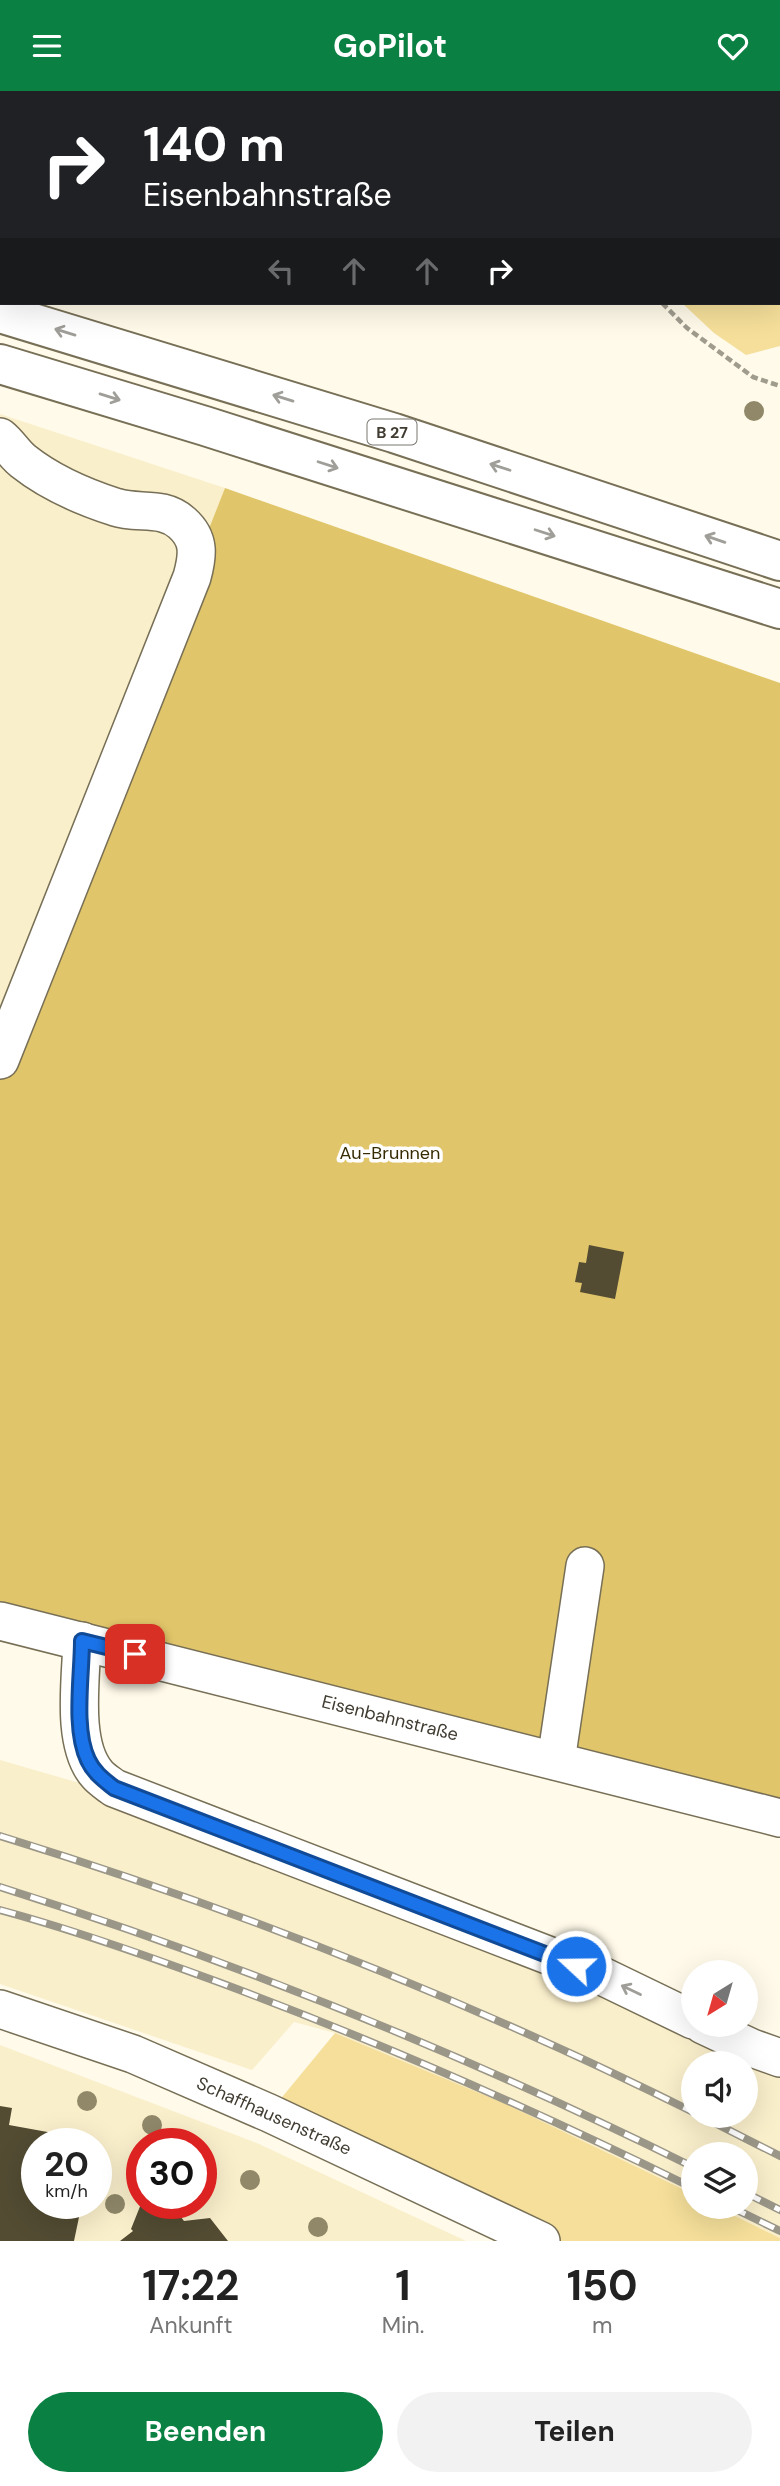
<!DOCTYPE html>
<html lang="de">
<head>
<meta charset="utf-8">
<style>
	:root { --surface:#fff; --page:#f2f2f2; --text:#222; --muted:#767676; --accent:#0b8043 }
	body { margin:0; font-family:"DM Sans",sans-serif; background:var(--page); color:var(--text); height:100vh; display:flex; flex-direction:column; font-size:26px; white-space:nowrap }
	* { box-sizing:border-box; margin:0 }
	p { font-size:23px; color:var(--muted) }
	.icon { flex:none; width:38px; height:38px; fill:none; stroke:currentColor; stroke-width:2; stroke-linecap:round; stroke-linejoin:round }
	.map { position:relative; height:2150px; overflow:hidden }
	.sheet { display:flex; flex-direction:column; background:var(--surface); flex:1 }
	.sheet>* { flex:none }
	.hud { position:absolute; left:0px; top:0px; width:780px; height:214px; box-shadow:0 7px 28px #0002; background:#202124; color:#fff; overflow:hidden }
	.needle { width:46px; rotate:217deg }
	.tools { position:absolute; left:681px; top:1869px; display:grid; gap:14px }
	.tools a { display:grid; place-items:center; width:77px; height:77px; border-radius:50%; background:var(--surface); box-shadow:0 7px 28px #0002; font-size:35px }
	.speed { position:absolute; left:21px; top:2037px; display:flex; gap:14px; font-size:35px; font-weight:700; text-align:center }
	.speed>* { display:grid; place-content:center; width:91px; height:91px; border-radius:50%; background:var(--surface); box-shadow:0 7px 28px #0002; line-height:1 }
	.speed small { font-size:18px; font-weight:400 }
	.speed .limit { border:10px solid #d22; background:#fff; color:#111 }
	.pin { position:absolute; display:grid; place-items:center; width:60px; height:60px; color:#fff; margin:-30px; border-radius:14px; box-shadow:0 4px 10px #0006 }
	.me { position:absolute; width:77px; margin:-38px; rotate:291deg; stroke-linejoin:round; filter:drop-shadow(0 0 5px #0008) }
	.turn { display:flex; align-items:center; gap:24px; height:147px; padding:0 28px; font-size:32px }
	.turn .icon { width:91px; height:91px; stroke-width:2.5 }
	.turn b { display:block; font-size:49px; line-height:60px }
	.lanes { display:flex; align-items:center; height:66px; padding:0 28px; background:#0003; justify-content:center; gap:35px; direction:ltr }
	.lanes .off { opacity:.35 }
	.eta { display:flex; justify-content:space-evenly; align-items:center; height:119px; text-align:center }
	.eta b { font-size:42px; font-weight:700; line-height:49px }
	.action { display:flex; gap:14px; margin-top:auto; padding:14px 28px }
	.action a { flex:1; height:80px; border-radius:42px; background:var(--accent); color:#fff; font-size:28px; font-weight:700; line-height:80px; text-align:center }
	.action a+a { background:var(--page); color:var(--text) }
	header { display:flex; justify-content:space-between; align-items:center; height:91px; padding:0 28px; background:var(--accent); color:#fff; font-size:32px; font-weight:700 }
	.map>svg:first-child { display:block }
	.built { fill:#faefcb; fill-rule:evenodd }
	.green { fill:#f5df9a }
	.forest { fill:#e1c56a }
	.building { fill:#534c33 }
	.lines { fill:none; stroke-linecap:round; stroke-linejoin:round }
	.minor-casing { stroke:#776f56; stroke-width:40 }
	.highway-casing { stroke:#776f56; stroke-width:42 }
	.path { stroke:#9f9b8d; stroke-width:4.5; stroke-dasharray:7 3.5; stroke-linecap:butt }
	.minor { stroke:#fff; stroke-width:37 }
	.highway { stroke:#fff; stroke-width:38 }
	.rail-casing { stroke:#9a9688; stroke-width:8 }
	.rail { stroke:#fff; stroke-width:5; stroke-dasharray:16; stroke-linecap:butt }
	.tree { fill:#908869 }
	.oneway { stroke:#a09e98 }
	.route-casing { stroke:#114b97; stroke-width:18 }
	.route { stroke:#1a73e8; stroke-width:12 }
	.labels { text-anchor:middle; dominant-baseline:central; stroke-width:7; stroke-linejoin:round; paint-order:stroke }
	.shield { fill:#fff; stroke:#79766f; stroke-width:2 }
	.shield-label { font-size:16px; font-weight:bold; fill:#403c31 }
	.park-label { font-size:18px; fill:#352a01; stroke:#fff }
	.street-label { font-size:18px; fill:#403c31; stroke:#fff }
</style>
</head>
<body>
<header><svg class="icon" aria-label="menu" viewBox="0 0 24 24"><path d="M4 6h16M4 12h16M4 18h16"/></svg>GoPilot<svg class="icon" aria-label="heart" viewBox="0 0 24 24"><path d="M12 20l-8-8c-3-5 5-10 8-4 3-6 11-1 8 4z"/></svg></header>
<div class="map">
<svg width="780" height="2150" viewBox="0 0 780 2150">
	<rect width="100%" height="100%" fill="#fffae9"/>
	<g class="built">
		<path d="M0 323 225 397 0 967Z"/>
		<path d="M0 1669 228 1735 780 1978V2147L717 2116H746V2063H693V2103L506 2013 335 1942 294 1931 252 1979 0 1893ZM693 1972H746V2025H693Z"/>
		<path d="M0 1954 259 2053 466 2150H0ZM37 2053H96V2112H37ZM142 2053H201V2112H142Z"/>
	</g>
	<g class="green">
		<rect x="68" y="0" width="333" height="2"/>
		<path d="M534 0H780V255L746 264 714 242 682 212H779V2Z"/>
		<path d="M335 1942 506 2013 693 2103V2116H717L780 2147V2150H541L269 2022Z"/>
	</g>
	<path class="forest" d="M225 397 780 592V1727L0 1530V967Z"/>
	<g class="building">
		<path d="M589 1154 624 1161 615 1208 580 1201 582 1192 575 1191 579 1171 586 1172Z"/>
		<path d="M0 2015 12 2017 9 2034 75 2046 74 2053H37V2112H82L74 2150H0Z"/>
		<path d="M170 2112 184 2130 210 2127 228 2150H120L133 2140 131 2138 141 2113Z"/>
	</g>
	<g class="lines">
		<defs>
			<g id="minor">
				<path d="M0 346C9 353 14 363 23 370 48 390 84 406 115 416 138 424 162 414 182 432 200 448 198 464 192 486L0 969"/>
				<path d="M0 1530 780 1727"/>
				<path d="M82 1550C81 1588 71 1653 97 1683 102 1689 109 1693 114 1697L602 1885 693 1929"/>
				<path d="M556 1670 585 1475"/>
				<path d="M0 1918 133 1963 269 2022 541 2150"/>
				<path d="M703 1934 752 1957 780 1967"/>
			</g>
			<g id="highway">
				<path d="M0 222 394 342 780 470"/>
				<path d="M0 273 205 335 780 518"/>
			</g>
		</defs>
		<use href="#minor" class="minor-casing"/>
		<use href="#highway" class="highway-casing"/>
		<path class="path" d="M662 212 687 237 753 286 780 295"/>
		<use href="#minor" class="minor"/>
		<use href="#highway" class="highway"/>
		<defs>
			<g id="rail">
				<path d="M0 1745C238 1818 470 1910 693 2021"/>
				<path d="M0 1796C238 1871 469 1965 693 2076"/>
				<path d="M0 1819C75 1839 148 1865 221 1892 382 1952 539 2021 693 2097"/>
				<path d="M701 2025 780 2065"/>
				<path d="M746 2102 780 2119"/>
				<path d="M731 2116 780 2140"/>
			</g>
		</defs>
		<use href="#rail" class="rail-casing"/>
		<use href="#rail" class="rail"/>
	</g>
	<g class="tree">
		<circle cx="754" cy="320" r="10"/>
		<circle cx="87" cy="2010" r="10"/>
		<circle cx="152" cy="2034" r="10"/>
		<circle cx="250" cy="2089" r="10"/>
		<circle cx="115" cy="2113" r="10"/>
		<circle cx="318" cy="2136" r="10"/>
	</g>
	<defs><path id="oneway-shaft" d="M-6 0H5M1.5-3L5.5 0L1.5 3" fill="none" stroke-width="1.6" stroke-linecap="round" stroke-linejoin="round" transform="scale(1.75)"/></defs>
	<g class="oneway">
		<use href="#oneway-shaft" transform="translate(65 241) rotate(-163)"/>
		<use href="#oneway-shaft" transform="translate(110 306) rotate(17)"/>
		<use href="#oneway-shaft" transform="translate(283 307) rotate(-163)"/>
		<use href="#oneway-shaft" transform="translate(328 374) rotate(18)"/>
		<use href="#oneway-shaft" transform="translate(500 376) rotate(-162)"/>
		<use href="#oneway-shaft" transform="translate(545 442) rotate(18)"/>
		<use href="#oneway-shaft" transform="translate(715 448) rotate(-161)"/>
		<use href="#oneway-shaft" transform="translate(631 1899) rotate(-154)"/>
	</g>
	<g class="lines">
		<defs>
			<path id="route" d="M135 1563 82 1550C82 1584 73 1638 88 1669 94 1682 104 1689 114 1697L576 1875"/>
		</defs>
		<use href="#route" class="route-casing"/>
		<use href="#route" class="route"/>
	</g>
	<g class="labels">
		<rect class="shield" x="367.5" y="328.5" width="49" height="25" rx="5"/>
		<g class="shield-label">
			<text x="392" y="341">B 27</text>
		</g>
		<g class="park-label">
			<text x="390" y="1062">Au-Brunnen</text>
		</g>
		<g class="street-label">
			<text transform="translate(390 1627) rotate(14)">Eisenbahnstraße</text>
			<text transform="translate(274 2025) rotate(24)">Schaffhausenstraße</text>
		</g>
	</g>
</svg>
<div class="tools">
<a><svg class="needle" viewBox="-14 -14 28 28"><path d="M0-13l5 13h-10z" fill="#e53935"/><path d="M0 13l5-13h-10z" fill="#767676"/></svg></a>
<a><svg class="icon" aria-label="sound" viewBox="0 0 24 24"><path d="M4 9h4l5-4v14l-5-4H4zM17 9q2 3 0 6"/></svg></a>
<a><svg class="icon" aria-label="layers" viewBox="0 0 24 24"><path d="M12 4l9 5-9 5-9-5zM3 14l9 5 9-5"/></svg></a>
</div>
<div class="speed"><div>20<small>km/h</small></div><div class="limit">30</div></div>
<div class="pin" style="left:135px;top:1563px;background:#d93025"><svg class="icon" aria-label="arrive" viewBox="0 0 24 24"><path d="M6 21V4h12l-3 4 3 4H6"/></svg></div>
<svg class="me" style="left:576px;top:1875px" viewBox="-20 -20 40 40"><circle r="17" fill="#1a73e8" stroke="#fff" stroke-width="3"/><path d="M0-11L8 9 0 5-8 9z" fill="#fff"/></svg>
<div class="hud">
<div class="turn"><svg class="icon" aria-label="right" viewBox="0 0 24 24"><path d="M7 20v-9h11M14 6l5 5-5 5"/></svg><div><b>140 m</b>Eisenbahnstraße</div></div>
<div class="lanes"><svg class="icon off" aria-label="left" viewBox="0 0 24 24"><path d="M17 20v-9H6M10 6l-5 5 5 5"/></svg><svg class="icon off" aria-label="ahead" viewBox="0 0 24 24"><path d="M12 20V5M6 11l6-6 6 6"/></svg><svg class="icon off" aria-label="ahead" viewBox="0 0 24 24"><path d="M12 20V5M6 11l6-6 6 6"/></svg><svg class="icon" aria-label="right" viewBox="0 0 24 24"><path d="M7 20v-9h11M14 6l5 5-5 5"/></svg></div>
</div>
</div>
<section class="sheet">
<div class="eta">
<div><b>17:22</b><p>Ankunft</p></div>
<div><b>1</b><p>Min.</p></div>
<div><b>150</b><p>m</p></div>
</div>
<div class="action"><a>Beenden</a><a>Teilen</a></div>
</section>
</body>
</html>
